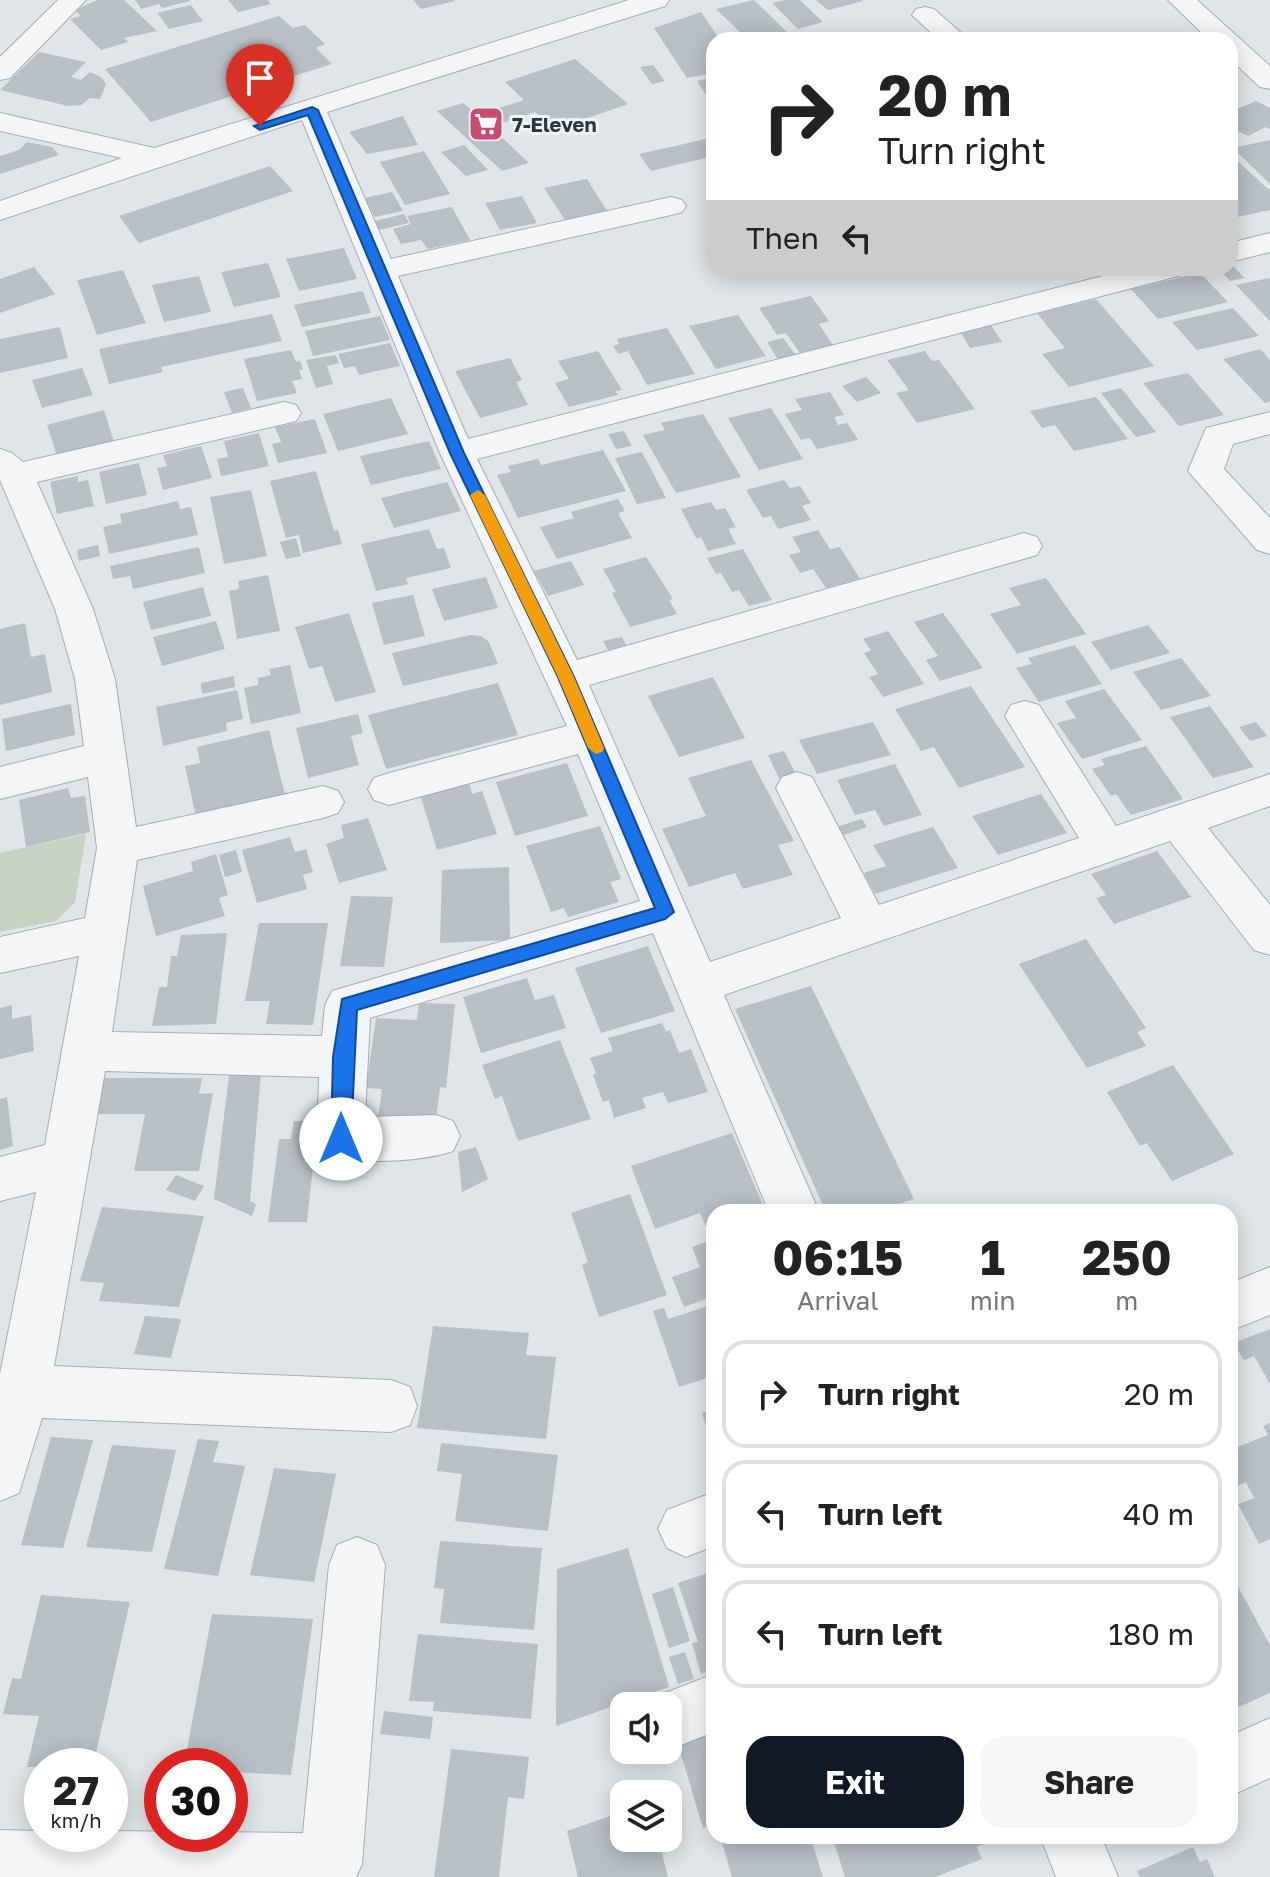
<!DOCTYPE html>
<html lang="en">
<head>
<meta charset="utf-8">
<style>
	:root { --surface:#fff; --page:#f6f6f6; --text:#222; --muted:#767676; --line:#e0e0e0; --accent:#111827 }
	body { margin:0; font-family:"Golos Text",sans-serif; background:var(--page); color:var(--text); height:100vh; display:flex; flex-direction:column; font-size:30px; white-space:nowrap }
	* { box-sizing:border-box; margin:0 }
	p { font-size:26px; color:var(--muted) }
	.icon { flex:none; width:44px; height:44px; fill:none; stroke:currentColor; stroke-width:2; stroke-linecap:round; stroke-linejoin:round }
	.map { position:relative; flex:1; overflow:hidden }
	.sheet { position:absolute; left:706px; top:1204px; width:532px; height:640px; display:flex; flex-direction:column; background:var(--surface); border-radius:24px; box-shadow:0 4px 20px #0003 }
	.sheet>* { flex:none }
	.top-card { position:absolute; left:706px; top:32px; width:532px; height:244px; border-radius:24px; box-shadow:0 4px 20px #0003; background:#fff; color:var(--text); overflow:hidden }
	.buttons { position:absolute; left:610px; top:1692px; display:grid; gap:16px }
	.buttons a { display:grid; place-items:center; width:72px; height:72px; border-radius:16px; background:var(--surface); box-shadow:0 4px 20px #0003; font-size:40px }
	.speed { position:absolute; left:24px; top:1748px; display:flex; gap:16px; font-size:40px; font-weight:700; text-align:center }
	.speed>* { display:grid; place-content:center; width:104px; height:104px; border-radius:50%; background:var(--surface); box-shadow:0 4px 20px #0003; line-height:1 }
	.speed small { font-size:20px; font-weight:400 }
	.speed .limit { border:12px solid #d22; background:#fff; color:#111 }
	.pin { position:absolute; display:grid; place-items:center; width:68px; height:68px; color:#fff; margin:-82px -34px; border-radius:50% 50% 50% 0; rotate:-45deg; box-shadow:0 0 8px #0007 }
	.pin .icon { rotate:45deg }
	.me { position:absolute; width:88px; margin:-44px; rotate:0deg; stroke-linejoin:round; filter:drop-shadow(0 0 6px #0008) }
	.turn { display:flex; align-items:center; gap:28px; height:168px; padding:0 40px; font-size:36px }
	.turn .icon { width:104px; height:104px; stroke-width:2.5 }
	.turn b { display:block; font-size:56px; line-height:68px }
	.then { display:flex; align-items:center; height:76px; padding:0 40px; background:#0003; gap:16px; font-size:30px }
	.eta { display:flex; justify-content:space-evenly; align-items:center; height:136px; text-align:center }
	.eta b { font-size:48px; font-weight:700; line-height:56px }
	.primary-button { display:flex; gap:16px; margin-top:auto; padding:16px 40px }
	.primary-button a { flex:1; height:92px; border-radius:24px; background:var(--accent); color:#fff; font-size:32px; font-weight:700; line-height:92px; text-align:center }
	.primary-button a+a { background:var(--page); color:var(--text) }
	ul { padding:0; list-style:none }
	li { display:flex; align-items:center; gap:24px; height:108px; margin:0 16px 12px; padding:0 24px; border:4px solid var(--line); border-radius:24px }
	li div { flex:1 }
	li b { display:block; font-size:30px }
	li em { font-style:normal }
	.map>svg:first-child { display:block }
	.green { fill:#c8d2c2 }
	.building { fill:#b8bfc5 }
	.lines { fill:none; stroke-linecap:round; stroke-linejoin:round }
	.minor-casing { stroke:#a6adb2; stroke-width:2 }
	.minor { fill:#f3f5f7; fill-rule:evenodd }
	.route { fill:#1a73e8; stroke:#114b97; stroke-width:2 }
	.slow { fill:#f59e0b }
	.labels { text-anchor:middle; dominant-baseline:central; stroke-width:6; stroke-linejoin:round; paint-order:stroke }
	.far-poi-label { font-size:20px; font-weight:bold; fill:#2a353f; stroke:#f0f3f6; text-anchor:start }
</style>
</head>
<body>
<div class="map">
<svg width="1270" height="1877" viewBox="0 0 1270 1877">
	<rect width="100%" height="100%" fill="#e0e5e8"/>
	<path class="green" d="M86 834 75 902 56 921 0 932V853Z"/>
	<g class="building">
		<path d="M97 0H124L157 31 124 38 128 42 101 50 70 19 81 16 75 10Z"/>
		<path d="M135 0H190V1L162 8 159 4 141 9Z"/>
		<path d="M228 0H268L271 4 238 12Z"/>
		<path d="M413 0H455V1L421 9Z"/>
		<path d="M754 0 788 33 747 39 716 9Z"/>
		<path d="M785 0H800L823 22 798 29 772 3Z"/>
		<path d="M816 0H863V1L828 10Z"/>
		<path d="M191 5 203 21 169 29 157 13Z"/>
		<path d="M701 12 720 40H714V73L687 78 654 28Z"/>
		<path d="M279 16 293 28 305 25 325 44 316 48 332 64 151 122 105 69Z"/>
		<path d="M39 52 86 62 71 77 81 80 90 72 101 77 106 84 100 99 90 98 81 105 68 106 0 90Z"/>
		<path d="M575 59 628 104 556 129 535 112 491 127 529 163 502 171 437 111 463 103 478 115 524 100 505 82Z"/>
		<path d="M653 65 665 81 652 84 640 67Z"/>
		<path d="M714 77V93L706 95 697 81Z"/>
		<path d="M1256 101 1270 108V129L1266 127 1248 136 1240 132 1230 136V106L1237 109Z"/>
		<path d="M403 116 418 145 367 154 349 132Z"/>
		<path d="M706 139 714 148V156L651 171 639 154Z"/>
		<path d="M1270 140V184L1233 148Z"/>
		<path d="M27 142 52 147 59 155 0 174V156L19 150Z"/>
		<path d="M464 145 488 170 466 176 441 152Z"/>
		<path d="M424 151 450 194 405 205 380 162Z"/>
		<path d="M1230 154 1270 191V210L1233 218 1230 215Z"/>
		<path d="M270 166 293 191 139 243 119 216Z"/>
		<path d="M587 179 607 211 565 220 544 188Z"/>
		<path d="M392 192 403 211 375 217 364 198Z"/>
		<path d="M522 196 537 223 500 230 485 203Z"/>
		<path d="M452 207 470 240 428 249 421 240 401 244 393 229 411 224 407 216Z"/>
		<path d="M404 214 409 223 379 230 374 221Z"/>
		<path d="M344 248 357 279 299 291 286 259Z"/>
		<path d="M268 263 281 297 234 307 221 272Z"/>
		<path d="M34 267 55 294 0 313V279Z"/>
		<path d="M1234 267 1245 278 1230 281 1220 270Z"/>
		<path d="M123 270 146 323 97 335 77 280Z"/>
		<path d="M1200 273 1228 302 1158 319 1131 289Z"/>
		<path d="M199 276 211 312 164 322 152 285Z"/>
		<path d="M1269 278 1270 279V321L1236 285Z"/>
		<path d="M363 291 371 313 302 327 294 305Z"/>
		<path d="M811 296 829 321 819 324 833 345 800 353 786 333 777 335 759 308Z"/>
		<path d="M1096 299 1154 366 1069 387 1042 354 1065 348 1037 313Z"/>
		<path d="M1233 308 1259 336 1197 350 1172 322Z"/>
		<path d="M272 314 282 341 161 367 163 372 109 384 99 349Z"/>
		<path d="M738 315 766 356 716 369 689 326Z"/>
		<path d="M380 316 390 340 313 356 305 331Z"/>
		<path d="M988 321 1002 342 970 348 957 326Z"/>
		<path d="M60 327 68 358 0 373V339Z"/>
		<path d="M667 328 695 374 647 385 628 351 618 354 613 346 619 344 617 339Z"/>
		<path d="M783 338 798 358 780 363 767 342Z"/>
		<path d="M390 343 400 366 359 375 355 366 344 368 338 354Z"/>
		<path d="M1260 349 1270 360V401L1265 403 1223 359Z"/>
		<path d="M291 350 296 362 300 361 303 369 299 370 302 379 292 381 297 393 257 401 244 359Z"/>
		<path d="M598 351 622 390 615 391 618 395 569 407 555 383 569 379 558 361Z"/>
		<path d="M925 351 932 361 939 360 975 409 917 423 896 393 909 390 887 360Z"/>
		<path d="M336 355 339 363 327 366 333 384 316 388 306 360Z"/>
		<path d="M510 358 522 380 516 382 528 405 480 418 455 371Z"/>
		<path d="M82 368 93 395 42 408 32 380Z"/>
		<path d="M1188 373 1224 415 1179 426 1143 383Z"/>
		<path d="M866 377 881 393 857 402 842 386Z"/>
		<path d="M243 388 251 408 232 413 224 392Z"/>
		<path d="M1121 388 1156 432 1136 437 1101 393Z"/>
		<path d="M830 392 844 415 834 417 838 425 847 423 858 440 817 449 810 438 801 440 785 414 802 410 795 399Z"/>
		<path d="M1096 397 1128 439 1074 451 1055 425 1042 428 1030 411Z"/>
		<path d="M391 398 408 434 338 451 323 414Z"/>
		<path d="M771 408 803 459 759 470 728 418Z"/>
		<path d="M104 410 114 442 57 456 47 425Z"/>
		<path d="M703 414 741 477 676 493 643 435 665 430 661 423Z"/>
		<path d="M315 419 327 453 278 463 272 444 281 442 275 427Z"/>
		<path d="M624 431 632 446 616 449 608 434Z"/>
		<path d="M259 433 269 466 221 476 217 459 228 457 224 441Z"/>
		<path d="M429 441 441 469 371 485 360 456Z"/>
		<path d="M201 446 212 478 163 490 157 468 167 466 163 455Z"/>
		<path d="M603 450 626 491 518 518 497 475 511 472 508 466 538 459 541 465Z"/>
		<path d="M642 452 666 498 637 504 615 458Z"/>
		<path d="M139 463 147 495 106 504 99 472Z"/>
		<path d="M316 471 334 531 338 530 342 544 303 553 299 535 286 538 270 481Z"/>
		<path d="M78 476V482L88 480 94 506 57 514 50 482Z"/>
		<path d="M784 480 790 488 800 486 811 503 802 506 811 520 778 529 771 516 763 518 746 490Z"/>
		<path d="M447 482 461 511 394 528 381 498Z"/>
		<path d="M251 490 267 556 224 564 210 497Z"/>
		<path d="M618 499 625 511 618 513 632 538 557 559 540 527 574 518 571 512Z"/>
		<path d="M178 501 180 509 191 507 198 535 109 554 103 527 122 523 120 514Z"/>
		<path d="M711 502 716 510 725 508 736 527 728 529 736 544 708 551 701 537 696 538 681 509Z"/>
		<path d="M429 529 437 549 444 548 451 568 406 578 408 584 376 591 361 544Z"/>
		<path d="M818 530 830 549 840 547 860 579 826 588 813 569 800 573 789 555 801 552 792 537Z"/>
		<path d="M296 538 301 556 286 559 280 542Z"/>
		<path d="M98 545 100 556 79 561 77 550Z"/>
		<path d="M199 547 205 573 133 589 130 576 113 579 110 566Z"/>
		<path d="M743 549 772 600 749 606 739 590 732 592 721 573 716 574 707 558Z"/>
		<path d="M646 557 673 599 669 600 677 614 630 627 612 593 616 592 603 569Z"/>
		<path d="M571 561 584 585 548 596 534 571Z"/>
		<path d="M268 575 280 631 237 639 229 591 239 589 238 581Z"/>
		<path d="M486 577 498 608 444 621 432 589Z"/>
		<path d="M1046 578 1086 634 1017 654 990 614 1021 605 1009 588Z"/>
		<path d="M203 587 211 616 151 630 143 602Z"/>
		<path d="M413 595 425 636 384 645 372 603Z"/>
		<path d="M349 613 376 692 335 702 322 666 309 669 295 627Z"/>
		<path d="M943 613 983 668 940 681 926 660 938 656 914 622Z"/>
		<path d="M216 621 225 649 162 666 153 637Z"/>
		<path d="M25 623 31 657 45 654 52 692 0 705V629Z"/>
		<path d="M1148 625 1170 653 1111 670 1091 642Z"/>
		<path d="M888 631 924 684 883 697 869 677 878 674 864 653 871 650 863 639Z"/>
		<path d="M470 635 481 636 489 642 498 664 403 686 392 653Z"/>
		<path d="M622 637 626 645 608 650 603 641Z"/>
		<path d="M1075 645 1102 684 1039 702 1016 668 1032 664 1028 658Z"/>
		<path d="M1181 658 1211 696 1161 710 1133 672Z"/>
		<path d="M290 665 301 713 251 724 244 688 258 685V678L271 675 269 669Z"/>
		<path d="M234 676 235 687 202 694 201 683Z"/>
		<path d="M713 677 745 738 679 757 648 696Z"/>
		<path d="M498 683 518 735 386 769 368 715Z"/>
		<path d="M971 686 1025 767 959 788 934 747 921 751 895 709Z"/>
		<path d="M1104 689 1142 740 1082 759 1057 723 1076 718 1065 701Z"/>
		<path d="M237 690 243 719 226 723 227 731 163 746 156 707Z"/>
		<path d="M71 704 75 735 6 751 2 719Z"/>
		<path d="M1210 706 1254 767 1213 778 1170 717Z"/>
		<path d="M358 714 363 733 351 736 359 765 308 778 296 728Z"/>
		<path d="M873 722 891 755 817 774 799 740Z"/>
		<path d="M1256 722 1267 736 1250 741 1239 727Z"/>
		<path d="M269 730 285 795 196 817 185 766 200 763 197 747Z"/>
		<path d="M1146 746 1183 799 1131 815 1116 794 1111 796 1092 769 1105 765 1101 759Z"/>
		<path d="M784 751 797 776 780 780 768 755Z"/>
		<path d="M751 760 794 841 778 845 793 875 743 889 735 873 689 887 662 829 706 816 688 778Z"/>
		<path d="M567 763 588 816 515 836 496 782Z"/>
		<path d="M895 764 922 815 884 826 875 810 855 815 837 780Z"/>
		<path d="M469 782 472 794 482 791 497 834 437 850 420 794Z"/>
		<path d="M68 788 71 798 85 796 90 832 26 847 19 800Z"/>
		<path d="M1041 794 1067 833 998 855 972 816Z"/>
		<path d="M368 818 387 870 339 883 326 844 344 838 341 825Z"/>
		<path d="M862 819 867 827 841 836 836 827Z"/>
		<path d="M600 826 621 879 610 882 619 902 568 917 564 908 551 912 526 846Z"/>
		<path d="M933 827 958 868 875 894 864 873 886 866 873 845Z"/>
		<path d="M290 837 295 852 306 849 313 872 303 875 307 889 257 903 242 850Z"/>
		<path d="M236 850 242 872 225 877 219 855Z"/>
		<path d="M1157 851 1191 897 1114 924 1096 898 1106 895 1091 874Z"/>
		<path d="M216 854 228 895 219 898 225 916 156 936 143 886 193 871 191 862Z"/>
		<path d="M509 867 510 940 440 943 442 870Z"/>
		<path d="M351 896 393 897 384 967 340 966Z"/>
		<path d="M259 923H328L313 1025 266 1024 270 1001H245Z"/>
		<path d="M227 933 216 1024 152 1026 159 987H167L171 956H177L181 935Z"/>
		<path d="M1086 939 1146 1028 1137 1032 1146 1046 1087 1068 1019 964Z"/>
		<path d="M648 946 675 1011 601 1033 575 968Z"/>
		<path d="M527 978 535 1000 554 995 566 1028 481 1053 463 997Z"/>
		<path d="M811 986 914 1199 874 1212H826L735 1009Z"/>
		<path d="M419 1003 455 1004 446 1088 440 1087 436 1121 378 1119 382 1089 366 1088 376 1018 417 1020Z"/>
		<path d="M12 1005V1019L31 1015 34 1051 0 1059V1008Z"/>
		<path d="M662 1023 666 1032 670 1030 679 1053 691 1049 708 1092 668 1103 663 1092 642 1098 646 1108 614 1118 609 1100 603 1102 593 1075 596 1073 590 1058 613 1051 608 1038Z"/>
		<path d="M560 1040 591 1119 518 1141 502 1096 495 1099 482 1065Z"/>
		<path d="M1173 1065 1234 1154 1172 1181 1147 1143 1140 1146 1107 1092Z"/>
		<path d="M261 1073 250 1201 256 1204 252 1216 214 1199 229 1075Z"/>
		<path d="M98 1078H202L199 1094 213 1093 199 1171H134L145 1114H91Z"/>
		<path d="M7 1097 13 1146 0 1150V1099Z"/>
		<path d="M294 1121H318L307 1222H268L279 1139H291Z"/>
		<path d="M732 1133 766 1212H714V1296L684 1307 672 1277 700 1267 692 1247 712 1240 700 1213 655 1229 631 1166Z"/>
		<path d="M476 1147 488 1179 462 1192 458 1152Z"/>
		<path d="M176 1175 204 1186 195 1201 166 1190Z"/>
		<path d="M630 1194 667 1295 599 1317 582 1265 588 1262 571 1213Z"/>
		<path d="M102 1207 204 1216 179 1307 99 1301 104 1283 80 1281Z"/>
		<path d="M714 1304V1376L679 1387 653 1311 664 1308 668 1319Z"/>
		<path d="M145 1316 181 1319 171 1358 134 1354Z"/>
		<path d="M433 1326 529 1333 526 1355 556 1357 546 1439 417 1428Z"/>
		<path d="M1270 1329V1384L1254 1356 1244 1360 1233 1343Z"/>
		<path d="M714 1410V1450H713L702 1413Z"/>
		<path d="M1270 1423V1539L1259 1544 1238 1504 1254 1498 1246 1482 1235 1487 1230 1479V1450L1268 1435 1263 1426Z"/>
		<path d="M51 1437 93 1440 63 1548 21 1545Z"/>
		<path d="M198 1439 219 1441 213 1462 245 1466 218 1576 164 1569Z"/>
		<path d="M441 1443 558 1455 548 1531 455 1521 462 1474 437 1471Z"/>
		<path d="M112 1445 176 1450 152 1552 86 1547Z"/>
		<path d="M274 1468 336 1474 314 1582 250 1575Z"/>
		<path d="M440 1541 542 1548 534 1630 440 1623 444 1589 434 1588Z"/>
		<path d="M628 1548 669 1687 556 1726 557 1569Z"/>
		<path d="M714 1571V1669L701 1674 692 1643 698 1642 678 1583Z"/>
		<path d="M1230 1572 1270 1645V1693L1230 1711Z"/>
		<path d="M673 1587 690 1641 669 1648 652 1594Z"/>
		<path d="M41 1595 130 1602 93 1766 27 1767 39 1716 3 1714 12 1678 21 1679Z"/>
		<path d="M212 1614 313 1619 291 1775 230 1772V1766H184Z"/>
		<path d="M418 1634 538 1644 531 1719 433 1711 434 1702 409 1701Z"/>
		<path d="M685 1652 694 1679 678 1684 669 1657Z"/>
		<path d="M384 1711 433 1717 430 1739 380 1734Z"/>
		<path d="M714 1728V1823L703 1828 677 1741Z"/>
		<path d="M451 1749 529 1757 524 1799 508 1797 499 1877H434Z"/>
		<path d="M622 1812 624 1838H629L630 1842 658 1838 668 1877H578L567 1831Z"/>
		<path d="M720 1836H810L823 1877H732Z"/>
		<path d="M832 1836H998L999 1839 977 1847 982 1859 935 1877H845Z"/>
		<path d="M1193 1847 1200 1862 1207 1859 1215 1877H1140L1137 1871Z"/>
	</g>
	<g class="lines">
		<defs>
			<g id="minor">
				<path d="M58 0H86L10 78 0 80V57Z"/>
				<path d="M629 0H669L665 6 327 112 391 259 671 197 682 200 686 206 682 212 671 215 398 276 468 439 1134 268H1187L1182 275 477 459 577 660 1024 533 1037 537 1042 546 1037 555 589 685 710 962 841 918 776 788 782 777 797 772 812 777 879 905 1079 838 1005 716 1011 705 1025 701 1039 705 1116 826 1270 774V806L1208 828 1270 905V955L1254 950 1170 841 724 995 819 1212H769L653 933 370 1018 365 1117 436 1115 453 1121 460 1136 453 1151C422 1162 354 1165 324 1154L317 1139 319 1077 105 1071 54 1366 391 1380 410 1387 417 1406 410 1425 391 1432 42 1418 19 1493 0 1501V1374L36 1192 0 1201V1157L45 1145 79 956 0 973V937L85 918 97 848 88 777 0 799V767L84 746 75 679 55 609 0 480V449L12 453 23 462 284 402 296 405 301 413 296 421 284 424 37 482 93 609 115 679 136 827 323 786 338 791 344 802 338 813 323 818 137 860 112 1032 322 1036 325 1005 332 991 640 901 578 754 389 805 374 800 368 789 374 778 389 773 567 726 440 453 302 120 0 220V201L122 158 0 131V113L154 148Z"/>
				<path d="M1168 0H1197L1270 66V89L1260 87 1230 59V40H1209Z"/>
				<path d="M925 7 934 9 969 40H939L912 15 916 9Z"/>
				<path d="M1270 233V252L1230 262V243Z"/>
				<path d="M1270 412V434L1233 444 1224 469 1270 518V554L1257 550 1188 471 1206 428Z"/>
				<path d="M1270 1267V1315L1230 1331V1283Z"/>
				<path d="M714 1492V1546L686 1557 667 1548 658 1529 667 1510Z"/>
				<path d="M357 1537 377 1545 385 1565 362 1864 356 1877H0V1830L42 1831V1834H110V1831L303 1833 329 1565 337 1545Z"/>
				<path d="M714 1674V1732L668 1750H667L668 1706H645L647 1700Z"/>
				<path d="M1270 1718V1778L1230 1796V1736Z"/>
				<path d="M1040 1836H1101L1118 1877H1056Z"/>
			</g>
		</defs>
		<use href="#minor" class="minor-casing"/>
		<use href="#minor" class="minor"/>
	</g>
	<path class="route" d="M312 107 318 110 464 453 574 677 674 912 665 919 357 1010 351 1139 348 1145 341 1147 334 1145 331 1139 333 1057 342 999 655 908 558 677 450 453 308 115 260 130 254 126Z"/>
	<path class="slow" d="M478 490 485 495 574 677 604 748 602 752 596 754 588 748 558 677 470 495Z"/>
	<defs>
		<symbol id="supermarket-square" viewBox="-11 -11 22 22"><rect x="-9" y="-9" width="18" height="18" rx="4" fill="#c74c71" stroke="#f0f3f6"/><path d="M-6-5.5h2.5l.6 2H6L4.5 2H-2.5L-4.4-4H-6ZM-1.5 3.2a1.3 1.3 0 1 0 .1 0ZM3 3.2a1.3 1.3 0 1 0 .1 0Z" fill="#fff"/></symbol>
	</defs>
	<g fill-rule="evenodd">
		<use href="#supermarket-square" x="466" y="104" width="40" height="40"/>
	</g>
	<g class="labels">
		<g class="far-poi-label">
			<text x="512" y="124">7-Eleven</text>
		</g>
	</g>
</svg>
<div class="buttons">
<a><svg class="icon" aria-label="sound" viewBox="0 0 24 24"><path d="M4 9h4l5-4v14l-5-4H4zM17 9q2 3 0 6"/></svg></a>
<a><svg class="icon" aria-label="layers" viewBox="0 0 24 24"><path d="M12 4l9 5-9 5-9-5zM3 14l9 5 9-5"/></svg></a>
</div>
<div class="speed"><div>27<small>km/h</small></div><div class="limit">30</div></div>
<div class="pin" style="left:260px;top:126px;background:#d93025"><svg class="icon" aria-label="arrive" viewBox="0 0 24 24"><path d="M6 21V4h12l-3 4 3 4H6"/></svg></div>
<svg class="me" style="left:341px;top:1139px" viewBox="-20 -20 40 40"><circle r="19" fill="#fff"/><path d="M0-13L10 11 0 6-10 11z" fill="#1a73e8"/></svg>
<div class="top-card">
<div class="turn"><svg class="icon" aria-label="right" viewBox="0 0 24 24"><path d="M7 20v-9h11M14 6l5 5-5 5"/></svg><div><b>20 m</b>Turn right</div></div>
<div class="then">Then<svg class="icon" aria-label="left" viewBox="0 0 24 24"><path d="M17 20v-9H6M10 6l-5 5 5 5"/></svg></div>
</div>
<section class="sheet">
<div class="eta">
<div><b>06:15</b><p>Arrival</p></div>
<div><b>1</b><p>min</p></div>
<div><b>250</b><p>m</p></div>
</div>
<ul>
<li><svg class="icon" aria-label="right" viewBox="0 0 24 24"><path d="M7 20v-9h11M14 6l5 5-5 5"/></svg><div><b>Turn right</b></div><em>20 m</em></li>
<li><svg class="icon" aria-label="left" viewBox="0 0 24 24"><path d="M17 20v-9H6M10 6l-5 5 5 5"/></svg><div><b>Turn left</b></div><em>40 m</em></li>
<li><svg class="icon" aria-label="left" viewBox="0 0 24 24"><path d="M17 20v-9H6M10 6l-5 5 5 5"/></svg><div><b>Turn left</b></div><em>180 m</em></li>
</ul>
<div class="primary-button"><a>Exit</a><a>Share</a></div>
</section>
</div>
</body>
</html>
